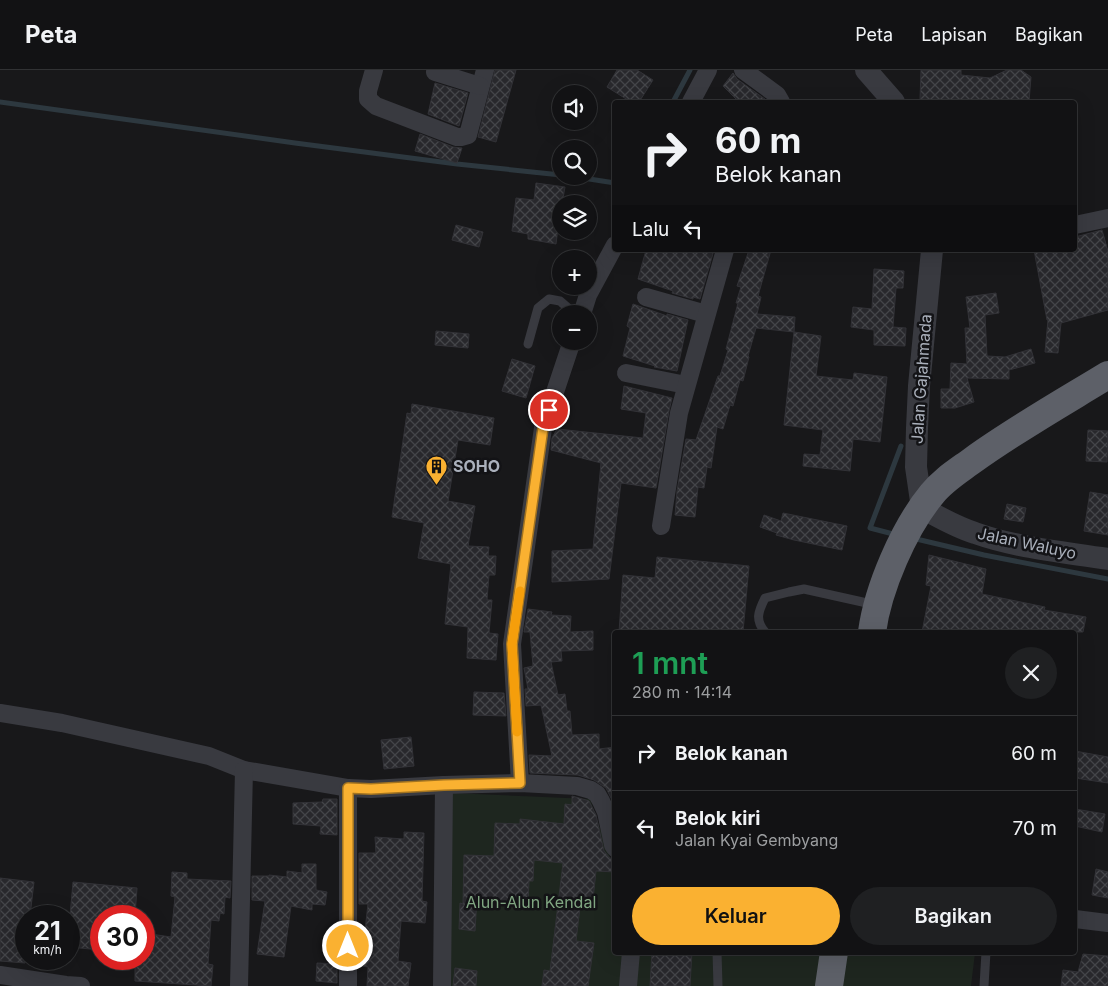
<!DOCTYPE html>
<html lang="id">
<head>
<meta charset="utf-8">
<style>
	:root { --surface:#121214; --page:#1f2022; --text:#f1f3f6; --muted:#9c9ea0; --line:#313234; --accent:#fab131 }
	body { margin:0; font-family:Inter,sans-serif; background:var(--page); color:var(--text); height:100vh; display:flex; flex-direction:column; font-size:19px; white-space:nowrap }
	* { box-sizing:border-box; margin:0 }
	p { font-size:16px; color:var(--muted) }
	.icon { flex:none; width:28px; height:28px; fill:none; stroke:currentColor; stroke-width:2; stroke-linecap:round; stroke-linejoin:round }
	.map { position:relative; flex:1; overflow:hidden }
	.drawer { position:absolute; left:612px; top:560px; width:465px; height:325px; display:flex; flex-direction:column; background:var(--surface); border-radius:5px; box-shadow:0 5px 20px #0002,0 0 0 1px var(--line) }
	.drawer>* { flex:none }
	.banner { position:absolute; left:612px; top:30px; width:465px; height:152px; border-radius:5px; box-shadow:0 5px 20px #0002,0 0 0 1px var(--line); background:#121214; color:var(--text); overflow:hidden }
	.fabs { position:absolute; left:552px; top:15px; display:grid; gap:10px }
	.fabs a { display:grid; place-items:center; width:45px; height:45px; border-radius:50%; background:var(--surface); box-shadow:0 5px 20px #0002,0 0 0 1px var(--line); font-size:25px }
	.speed { position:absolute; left:15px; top:835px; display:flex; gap:10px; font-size:25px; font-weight:700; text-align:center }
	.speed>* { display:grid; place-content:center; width:65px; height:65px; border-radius:50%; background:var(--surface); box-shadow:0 5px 20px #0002,0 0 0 1px var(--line); line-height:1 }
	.speed small { font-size:12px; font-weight:400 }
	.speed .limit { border:8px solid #d22; background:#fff; color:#111 }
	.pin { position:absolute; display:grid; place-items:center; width:42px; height:42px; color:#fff; margin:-21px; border:2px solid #fff; border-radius:50%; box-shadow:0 1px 5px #0007 }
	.me { position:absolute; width:55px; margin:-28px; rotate:0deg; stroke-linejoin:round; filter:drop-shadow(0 0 4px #0008) }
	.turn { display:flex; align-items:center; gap:18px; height:105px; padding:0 20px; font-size:22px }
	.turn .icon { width:65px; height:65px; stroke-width:2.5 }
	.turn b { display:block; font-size:35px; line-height:42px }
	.then { display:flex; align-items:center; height:48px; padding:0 20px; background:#0003; gap:10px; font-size:19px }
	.round { display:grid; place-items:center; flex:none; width:52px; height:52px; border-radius:26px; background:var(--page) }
	.headline { display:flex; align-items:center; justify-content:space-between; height:85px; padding:0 20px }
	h1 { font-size:30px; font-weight:600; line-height:38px; color:#1e9e55 }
	.primary-button { display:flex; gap:10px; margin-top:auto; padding:10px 20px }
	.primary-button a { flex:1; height:58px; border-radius:30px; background:var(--accent); color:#111; font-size:20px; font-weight:600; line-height:58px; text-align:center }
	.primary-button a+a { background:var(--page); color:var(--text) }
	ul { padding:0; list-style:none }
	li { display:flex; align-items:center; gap:15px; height:75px; padding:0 20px; border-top:1px solid var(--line) }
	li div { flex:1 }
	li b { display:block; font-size:19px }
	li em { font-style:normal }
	header { display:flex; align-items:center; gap:30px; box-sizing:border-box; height:70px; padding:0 25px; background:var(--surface); border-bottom:1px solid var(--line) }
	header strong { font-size:24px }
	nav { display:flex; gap:28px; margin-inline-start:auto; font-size:18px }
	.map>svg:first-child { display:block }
	.green { fill:#1e261f }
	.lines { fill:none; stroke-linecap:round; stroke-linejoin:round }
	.stream { stroke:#2d383f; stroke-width:5 }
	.building { fill:url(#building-cross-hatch); stroke:#323237 }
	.service { stroke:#393a40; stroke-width:9 }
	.minor { stroke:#393a40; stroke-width:18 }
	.tertiary { stroke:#393a40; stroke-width:22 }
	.trunk { stroke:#5d6068; stroke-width:28 }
	.route-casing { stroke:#a27320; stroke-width:12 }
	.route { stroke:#fab131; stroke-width:9 }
	.slow { stroke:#f59e0b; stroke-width:9 }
	.labels { text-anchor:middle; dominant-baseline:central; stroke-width:5; stroke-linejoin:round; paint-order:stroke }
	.street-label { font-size:16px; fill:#aab0bb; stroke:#131316 }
	.poi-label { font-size:16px; font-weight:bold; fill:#aab0bb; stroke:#131316; text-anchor:start }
	.park-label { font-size:16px; fill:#80a682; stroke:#131316 }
</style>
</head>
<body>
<header>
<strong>Peta</strong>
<nav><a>Peta</a><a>Lapisan</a><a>Bagikan</a></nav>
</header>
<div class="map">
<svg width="1108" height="916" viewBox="0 0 1108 916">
	<defs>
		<pattern id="building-cross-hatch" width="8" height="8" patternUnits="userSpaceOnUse" patternTransform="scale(1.25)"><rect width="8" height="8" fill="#28282c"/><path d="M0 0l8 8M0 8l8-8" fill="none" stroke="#444549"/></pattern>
	</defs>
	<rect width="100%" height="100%" fill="#18181a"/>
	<path class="green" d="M451 723 590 729 615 802V882L975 883 971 916H443Z"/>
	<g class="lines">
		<g class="stream">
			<path d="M0 32 295 73 457 94 561 105"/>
			<path d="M673 32 690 0"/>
			<path d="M570 106 615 113"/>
			<path d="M897 465 870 458 901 376"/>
			<path d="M912 468 984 485 1108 509"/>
		</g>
	</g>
	<g class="building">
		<path d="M495 0H516L496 72 478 67Z"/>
		<path d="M617 0H637L653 10 639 32H631L607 17Z"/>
		<path d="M921 0H961V5L990 8 1007 0H1021L1031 7 1029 32H947L920 29Z"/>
		<path d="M733 3 737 9 769 32H739L723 16Z"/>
		<path d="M435 13 468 23 459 56 428 44Z"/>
		<path d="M420 64 453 77 462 78 457 93 415 81Z"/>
		<path d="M536 113 565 117 562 134H561L556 174 528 169V164L512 161 516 128 534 130Z"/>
		<path d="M456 155 483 162 479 177 452 170Z"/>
		<path d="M1102 160 1108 181V240L1061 253 1058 283 1045 282 1048 250H1047L1034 180H1075V167Z"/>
		<path d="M646 180H714L700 229 693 227V229L672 223 673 221 638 209Z"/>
		<path d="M749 180H771L758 226 761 227 757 244 795 247 794 262 756 258 748 286 749 287 743 311 740 310 733 336 730 335 723 359 717 357 711 398 707 397 704 418 698 417 695 447 675 445 677 421 686 369 696 370 718 306H720L728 280 726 279 738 233H736L741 217 737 216Z"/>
		<path d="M874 199 904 201 903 218H896L893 257 906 258 905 276 874 275V260L851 257 853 237 872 239Z"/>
		<path d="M996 223 999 243 985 245 987 286 1005 287 1031 279 1035 293 1009 300V309L967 308 974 332 955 338H941V319H950L951 293 967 294 965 258H970L966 227Z"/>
		<path d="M633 234 667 246V244L688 250 677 301 654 297 655 296 623 286 630 258 627 256Z"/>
		<path d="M436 261 469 264 468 278 435 275Z"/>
		<path d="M794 262 821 266 816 306 853 310 854 303 887 307 880 372 853 369 850 401 803 396 804 384 820 385 823 360 784 355Z"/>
		<path d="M512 289 535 296 526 328 502 321Z"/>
		<path d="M624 316 672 328 669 341 656 418 621 413 609 509 552 512V481L593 479 601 393 551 380 552 368 557 359 643 368 646 343 621 339Z"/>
		<path d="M412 334 494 348 490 375 458 370 448 431 475 436 468 476 489 477 488 486H496L495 505H489L487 530H492L489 563 498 564 496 590 467 588 468 557 445 554 451 494 418 488 424 453 392 447 407 343 411 344Z"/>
		<path d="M1088 360 1108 361 1107 392 1086 391Z"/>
		<path d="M1090 422 1108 425V465L1084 461Z"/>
		<path d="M1007 434 1026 438 1023 452 1004 449Z"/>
		<path d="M783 443 847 456 842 480 794 470 776 465 777 463 760 457 764 445 781 451Z"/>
		<path d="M929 485 986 499 982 524 1045 537 1044 540 1086 547 1083 562H922L931 516 926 515Z"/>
		<path d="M657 487 749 496 743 562H619L623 505 655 508Z"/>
		<path d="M528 539 552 542 551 545 571 546 570 562 593 561V580L561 581 562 591 551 592 558 625 565 624 567 641H570L572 665 599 664V679L615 677V736L606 718 594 710 578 705 530 703 529 685 552 686 541 635 526 636 525 619H528L524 598 533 596 530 562H524Z"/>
		<path d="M474 622 504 623 506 646 473 645Z"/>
		<path d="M411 667 414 696 384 699 381 670Z"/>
		<path d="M1075 681 1108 687V713L1075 708Z"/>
		<path d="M572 726 586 730 589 731 596 745 604 781 610 788 615 789V802L596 801 592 839 580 837 576 871 594 873 588 916H542L544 900 550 901 563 793 534 790 533 811H529L528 833 477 828 475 861 459 859 460 833 463 834 464 785 494 786 495 753 520 754V749L564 754 565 734 572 735Z"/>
		<path d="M323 729H337V765L320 764 321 756 293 754V733L322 732Z"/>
		<path d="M1075 739 1105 744 1102 762 1075 756Z"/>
		<path d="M404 762 424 763 422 831 427 832 425 853 401 851 398 891 411 893 408 916H367L368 897 361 896 368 834H359V783H376L375 767 404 769Z"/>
		<path d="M302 794H316V820L327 822 325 835 312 834V840L291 836 284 887 257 884 265 831 252 830V806H269V805L287 807V801L302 803Z"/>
		<path d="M1096 799 1108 802V828L1092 825Z"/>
		<path d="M172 802 187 803V809L231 811 230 828 225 827 224 844 220 843 219 851 211 850 208 894 213 895 211 916 135 911V889H144V863L171 867 175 827 171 826Z"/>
		<path d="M0 808 34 812 30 846H26L25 893 0 891Z"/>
		<path d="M73 812 137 818 135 846H101V880L69 877V857Z"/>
		<path d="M652 882H692L690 916H650Z"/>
		<path d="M1083 884 1108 886V916H1061L1063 900 1078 902Z"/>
		<path d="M317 893 337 894V913L316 911Z"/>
		<path d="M455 898 477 901 476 916H453Z"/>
	</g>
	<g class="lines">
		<g class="service">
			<path d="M528 274 538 238 549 229 560 231 575 244"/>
			<path d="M765 562C755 550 758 542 765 528L789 522 804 519 876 535"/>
			<path d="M717 882 718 916"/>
			<path d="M984 916 986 882"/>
		</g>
		<g class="minor">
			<path d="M374 0 368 21V29L376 36 457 67H461L468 65 485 0"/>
			<path d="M743 0 777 25 781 32"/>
			<path d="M435 2 480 16"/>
			<path d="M691 32 708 0"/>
			<path d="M1075 155 1108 148"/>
			<path d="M646 227 706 244"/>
			<path d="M582 244 588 225 615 175"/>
			<path d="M626 303 686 315"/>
			<path d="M661 456 679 343 725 180"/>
			<path d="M0 643 62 653 209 686 244 700 348 718 371 719 444 715 520 713 577 716 591 720 597 724 601 731 606 742 613 775 615 778"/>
			<path d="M520 713 512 574 543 358 572 271"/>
			<path d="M348 718V916"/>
			<path d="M1075 849 1108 853"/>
			<path d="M0 905 66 915 81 916"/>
			<path d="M239 916 244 700"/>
			<path d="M442 916 444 715"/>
			<path d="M628 916 631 882"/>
		</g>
		<g class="tertiary">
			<path d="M866 0 894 32"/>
			<path d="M932 180 919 316 917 358 916 397 922 438C939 447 956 457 975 463 1017 478 1064 482 1108 489"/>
		</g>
		<g class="trunk">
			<path d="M872 562C878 518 904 458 932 424 943 410 958 401 973 390 1016 359 1062 333 1108 305"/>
			<path d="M829 916 834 882"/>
		</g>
	</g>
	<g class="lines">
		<defs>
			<path id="route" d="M348 876V718L371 719 444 715 520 713 512 574 543 358 549 340"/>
		</defs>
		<use href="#route" class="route-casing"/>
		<use href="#route" class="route"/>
		<path class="slow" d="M517 662 512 574 520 521"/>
	</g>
	<defs>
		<symbol id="building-pin" viewBox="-11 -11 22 30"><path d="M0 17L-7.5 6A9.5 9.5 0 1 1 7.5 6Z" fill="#fab131" stroke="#131316"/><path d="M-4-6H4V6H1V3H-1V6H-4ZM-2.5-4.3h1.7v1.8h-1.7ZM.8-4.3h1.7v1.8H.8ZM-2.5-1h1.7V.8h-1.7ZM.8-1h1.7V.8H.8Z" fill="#111"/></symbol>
	</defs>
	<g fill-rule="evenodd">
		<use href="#building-pin" x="424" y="384" width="25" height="34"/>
	</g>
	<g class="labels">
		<g class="street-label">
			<text transform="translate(921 309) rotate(-86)">Jalan Gajahmada</text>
			<text transform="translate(1027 473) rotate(12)">Jalan Waluyo</text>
		</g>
		<g class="poi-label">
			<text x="453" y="396">SOHO</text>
		</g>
		<g class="park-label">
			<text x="531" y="832">Alun-Alun Kendal</text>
		</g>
	</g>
</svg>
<div class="fabs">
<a><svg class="icon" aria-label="sound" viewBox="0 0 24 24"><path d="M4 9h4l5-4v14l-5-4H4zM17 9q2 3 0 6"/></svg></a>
<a><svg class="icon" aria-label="search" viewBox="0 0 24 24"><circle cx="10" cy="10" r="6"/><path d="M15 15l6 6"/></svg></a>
<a><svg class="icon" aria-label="layers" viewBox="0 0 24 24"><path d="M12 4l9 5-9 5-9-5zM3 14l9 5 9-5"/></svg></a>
<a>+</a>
<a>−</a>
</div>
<div class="speed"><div>21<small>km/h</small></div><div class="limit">30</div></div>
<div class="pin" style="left:549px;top:340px;background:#d93025"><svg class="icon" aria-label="arrive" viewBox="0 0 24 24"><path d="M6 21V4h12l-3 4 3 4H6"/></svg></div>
<svg class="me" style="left:348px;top:876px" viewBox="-20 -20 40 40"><circle r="17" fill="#fab131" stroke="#fff" stroke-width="3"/><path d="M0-11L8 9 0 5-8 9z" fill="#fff"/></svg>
<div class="banner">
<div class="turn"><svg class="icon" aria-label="right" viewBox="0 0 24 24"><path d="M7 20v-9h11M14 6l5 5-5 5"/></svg><div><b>60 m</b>Belok kanan</div></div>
<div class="then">Lalu<svg class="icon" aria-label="left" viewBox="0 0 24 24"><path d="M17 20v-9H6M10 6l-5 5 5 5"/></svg></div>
</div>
<section class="drawer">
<div class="headline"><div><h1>1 mnt</h1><p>280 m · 14:14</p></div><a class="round"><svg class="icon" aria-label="close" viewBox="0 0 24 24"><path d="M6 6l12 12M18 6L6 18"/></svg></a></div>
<ul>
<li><svg class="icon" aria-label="right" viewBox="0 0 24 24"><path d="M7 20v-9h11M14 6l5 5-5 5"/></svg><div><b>Belok kanan</b></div><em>60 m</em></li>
<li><svg class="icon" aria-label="left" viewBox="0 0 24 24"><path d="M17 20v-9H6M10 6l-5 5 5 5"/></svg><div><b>Belok kiri</b><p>Jalan Kyai Gembyang</p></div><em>70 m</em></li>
</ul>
<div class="primary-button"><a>Keluar</a><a>Bagikan</a></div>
</section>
</div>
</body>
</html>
